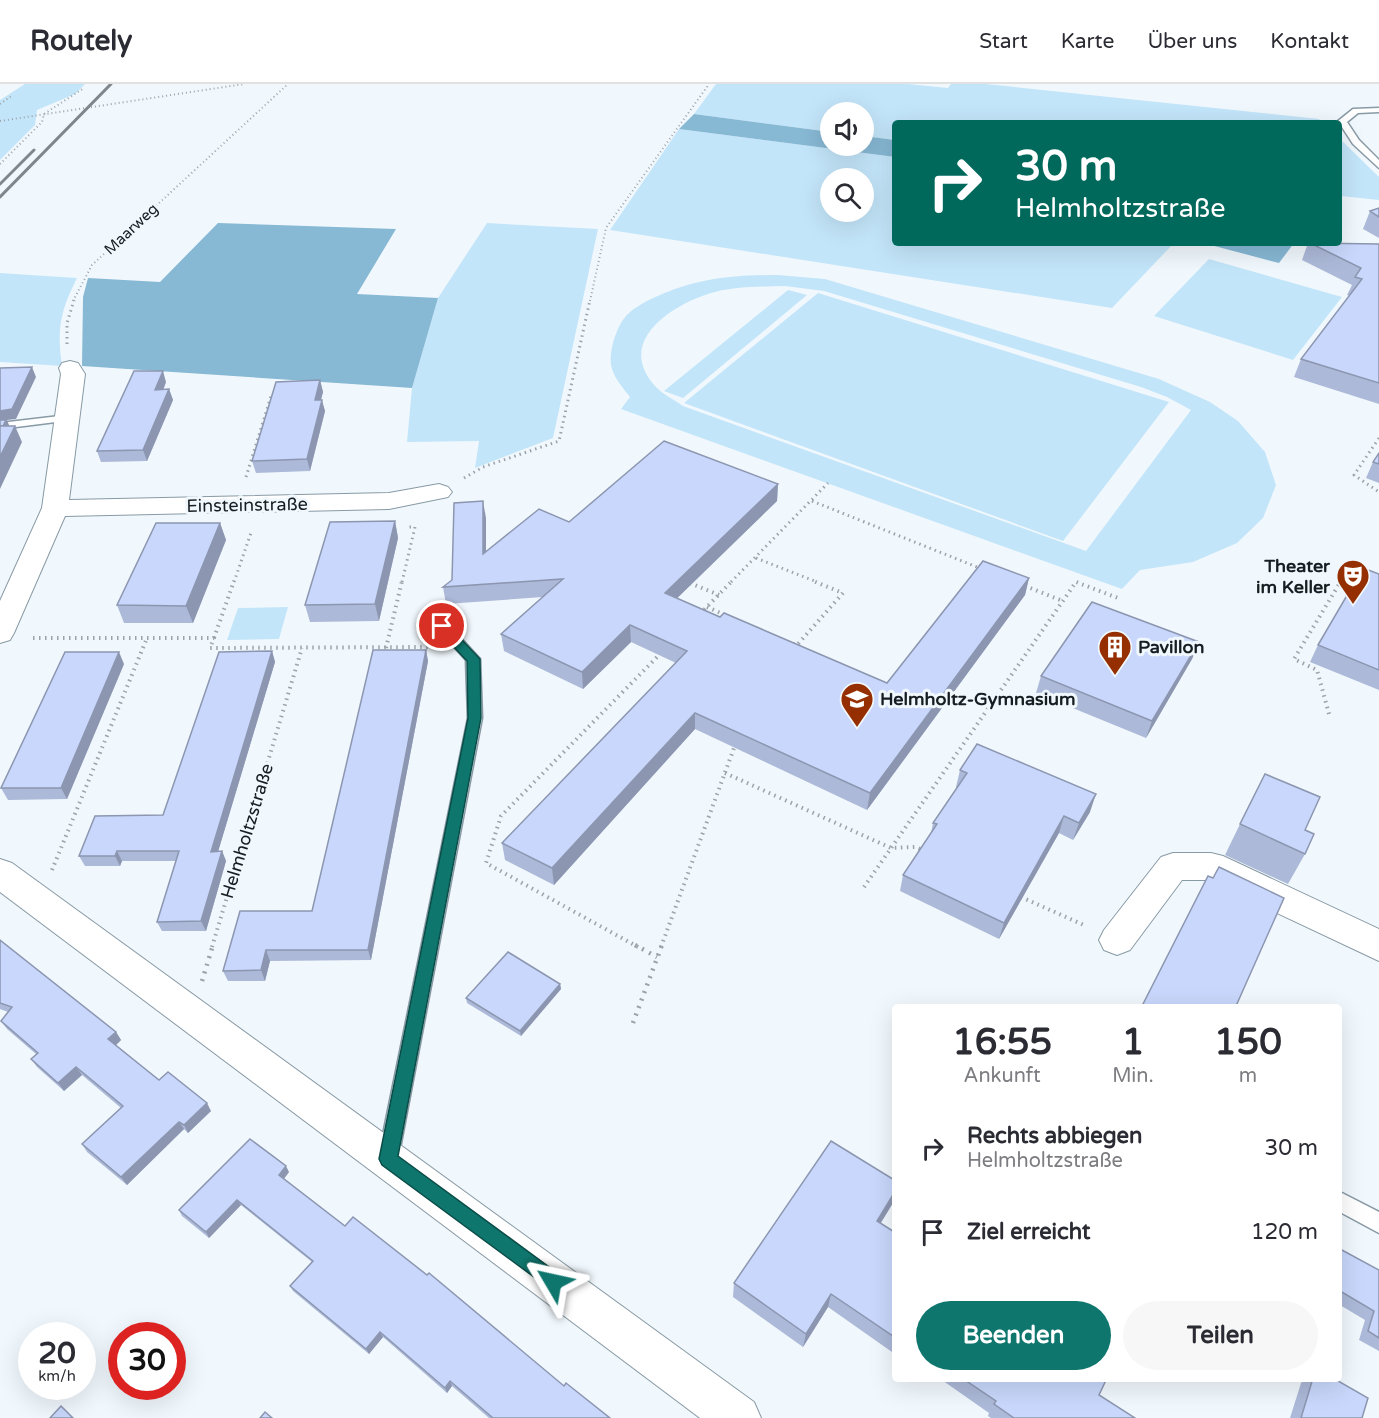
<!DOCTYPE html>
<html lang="de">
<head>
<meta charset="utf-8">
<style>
	:root { --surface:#fff; --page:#f7f7f7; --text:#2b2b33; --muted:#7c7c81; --line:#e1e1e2; --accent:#0f766e }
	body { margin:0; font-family:"Varela Round",sans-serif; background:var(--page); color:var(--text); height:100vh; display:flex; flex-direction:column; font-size:22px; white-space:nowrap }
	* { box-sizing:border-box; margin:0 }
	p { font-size:20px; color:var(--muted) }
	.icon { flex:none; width:33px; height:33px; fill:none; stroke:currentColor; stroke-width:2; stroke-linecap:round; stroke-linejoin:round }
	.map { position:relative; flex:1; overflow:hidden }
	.drawer { position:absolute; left:892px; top:920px; width:450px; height:378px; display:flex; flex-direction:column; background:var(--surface); border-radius:6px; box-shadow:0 6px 24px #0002 }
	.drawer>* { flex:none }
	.hud { position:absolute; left:892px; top:36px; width:450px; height:126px; border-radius:6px; box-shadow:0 6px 24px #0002; background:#00695c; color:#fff; overflow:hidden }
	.fabs { position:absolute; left:820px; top:18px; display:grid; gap:12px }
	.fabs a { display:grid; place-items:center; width:54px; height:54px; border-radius:50%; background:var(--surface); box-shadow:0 6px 24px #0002; font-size:30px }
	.speed { position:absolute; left:18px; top:1238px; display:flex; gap:12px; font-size:30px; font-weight:700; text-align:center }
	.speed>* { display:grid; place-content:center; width:78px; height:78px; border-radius:50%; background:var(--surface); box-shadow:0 6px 24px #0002; line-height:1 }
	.speed small { font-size:15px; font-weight:400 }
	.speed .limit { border:9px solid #d22; background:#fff; color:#111 }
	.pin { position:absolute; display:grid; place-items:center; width:51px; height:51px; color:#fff; margin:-26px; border:3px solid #fff; border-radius:50%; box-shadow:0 2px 6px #0007 }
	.me { position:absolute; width:66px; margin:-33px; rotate:306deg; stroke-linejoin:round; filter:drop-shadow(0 0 4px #0008) }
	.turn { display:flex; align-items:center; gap:21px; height:126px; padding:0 24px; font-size:27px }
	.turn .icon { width:78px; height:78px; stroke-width:2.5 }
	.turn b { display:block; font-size:42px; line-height:51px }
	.eta { display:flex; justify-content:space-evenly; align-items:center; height:102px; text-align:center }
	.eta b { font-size:36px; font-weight:700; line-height:42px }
	.primary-button { display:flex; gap:12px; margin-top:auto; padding:12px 24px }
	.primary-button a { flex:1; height:69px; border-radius:36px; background:var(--accent); color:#fff; font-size:24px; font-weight:700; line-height:69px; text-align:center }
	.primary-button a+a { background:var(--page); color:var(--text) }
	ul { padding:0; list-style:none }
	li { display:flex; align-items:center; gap:18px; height:84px; padding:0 24px }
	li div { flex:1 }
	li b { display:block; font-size:22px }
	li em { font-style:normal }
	header { display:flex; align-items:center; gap:36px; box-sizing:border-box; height:84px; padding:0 30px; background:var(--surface); border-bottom:2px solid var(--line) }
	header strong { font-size:28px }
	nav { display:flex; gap:33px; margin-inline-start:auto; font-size:21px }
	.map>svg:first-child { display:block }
	.green { fill:#c3e5f9; fill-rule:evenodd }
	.forest { fill:#87b8d4 }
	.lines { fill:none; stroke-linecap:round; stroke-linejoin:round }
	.service-casing { stroke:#889aa5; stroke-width:3 }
	.minor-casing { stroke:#889aa5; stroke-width:2 }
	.path-far3 { stroke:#9da4a9; stroke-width:2; stroke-dasharray:1 3; stroke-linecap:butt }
	.path-far2 { stroke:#9da4a9; stroke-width:3; stroke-dasharray:1.5 4; stroke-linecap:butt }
	.path-far1 { stroke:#9da4a9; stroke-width:4; stroke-dasharray:1.5 4.5; stroke-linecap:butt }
	.path { stroke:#9da4a9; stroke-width:4.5; stroke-dasharray:2 6; stroke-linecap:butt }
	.service { fill:#fff; fill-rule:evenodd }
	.minor { fill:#fff; fill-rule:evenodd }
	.rail { stroke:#80878b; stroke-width:3 }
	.wall { fill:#acb9d8 }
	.shaded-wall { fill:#8c96b0 }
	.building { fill:#c8d7fb; stroke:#8c96b0; stroke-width:1.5 }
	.route { fill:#0f766e; stroke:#0a4d48; stroke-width:1.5 }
	.labels { text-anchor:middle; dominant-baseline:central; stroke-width:6; stroke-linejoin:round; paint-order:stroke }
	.far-street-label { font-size:15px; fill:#171e22; stroke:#f1f8fd }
	.street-label { font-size:18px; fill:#171e22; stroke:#f1f8fd }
	.poi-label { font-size:18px; font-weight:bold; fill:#171e22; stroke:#f1f8fd; text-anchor:start }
</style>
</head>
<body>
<header>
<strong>Routely</strong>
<nav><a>Start</a><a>Karte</a><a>Über uns</a><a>Kontakt</a></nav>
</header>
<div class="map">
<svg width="1379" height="1334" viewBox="0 0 1379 1334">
	<rect width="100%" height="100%" fill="#f1f8fd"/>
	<g class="green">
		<path d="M25 0H85L75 10 37 26 35 41 0 76V16Z"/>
		<path d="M716 0H908L948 4 951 0H986L1319 35 1323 39H896L895 56 864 52V28H831V48L694 30Z"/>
		<path d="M679 45 895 73 896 159H1174L1112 224 610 146ZM831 94H864V128H831Z"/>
		<path d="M1340 55 1379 93V116L1340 112Z"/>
		<path d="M487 139 598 145 553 354 475 384 479 357 407 358 412 304 438 214Z"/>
		<path d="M1209 175 1342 213 1293 276 1154 232Z"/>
		<path d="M0 189 77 194C60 228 57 244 62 282L0 278Z"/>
		<path d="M778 191 825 195 1159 295 1210 318 1238 337 1265 368 1276 401 1263 434 1237 459 1193 478 1140 486 1122 505 621 325 630 313C623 304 613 293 611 281 609 266 617 240 628 230 641 217 677 203 695 199 723 192 750 191 778 191ZM785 202 824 207 1141 303 1167 313 1191 326 1086 467 683 322C675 316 664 311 657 304 614 260 668 223 708 210 733 202 760 203 785 202Z"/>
		<path d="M788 206 807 211 683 314 664 307Z"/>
		<path d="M818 209 1169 318 1063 457 684 319Z"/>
		<path d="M288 523 279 555 227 556 238 524Z"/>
	</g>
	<g class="forest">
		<path d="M694 30 831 48V62H864V52L895 56V73L679 45Z"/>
		<path d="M218 139 396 145 357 210 438 214 412 304 82 282 83 213 88 194 160 198Z"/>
		<path d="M1203 159H1294L1279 179Z"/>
	</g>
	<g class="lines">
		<defs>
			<g id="service">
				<path d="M1379 24V28L1358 29 1347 38 1359 56 1379 76V84L1353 60 1338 37 1353 25Z"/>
				<path d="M68 331 74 334 72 336 0 345V339Z"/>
				<path d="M442 537 447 539 480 575 482 634 398 1075 395 1081 388 1084 381 1081 378 1075 468 634 466 576 435 542Z"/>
				<path d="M1340 1108 1379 1128V1149L1340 1128Z"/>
			</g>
			<g id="minor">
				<path d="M70 277 78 279 85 290 69 416 389 409 439 400 448 403 452 408 448 413 389 425 65 432 14 549 10 556 0 559V517L42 424 61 290 59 284 62 279Z"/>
				<path d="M1173 769H1211L1223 772 1379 845V877L1207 796H1182L1130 866 1117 871 1104 866 1099 856 1104 846 1161 773Z"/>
				<path d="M0 775 12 779 754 1318 761 1334H700L0 808Z"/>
			</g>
		</defs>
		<use href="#service" class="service-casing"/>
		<use href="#minor" class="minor-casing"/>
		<g class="path-far3">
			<path d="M0 20 13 11"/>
			<path d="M0 37 244 0"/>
			<path d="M0 80 42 38 44 30 84 4"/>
			<path d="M73 217 92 181 288 0"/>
			<path d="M590 217 606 144 709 0"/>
		</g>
		<g class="path-far2">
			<path d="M67 260V239L74 216"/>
			<path d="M1379 354 1354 391 1379 408"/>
			<path d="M246 393 272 309"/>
			<path d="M464 394 483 383 559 357 590 216"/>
			<path d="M812 417 982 485"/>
			<path d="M756 474 817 498"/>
			<path d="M234 498 252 446"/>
			<path d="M402 498 415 443H406"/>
			<path d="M731 498 828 399"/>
			<path d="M1341 498 1342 496 1360 497"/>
		</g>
		<g class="path-far1">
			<path d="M690 499 719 511"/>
			<path d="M1025 502 1063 517"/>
			<path d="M707 523 725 531"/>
			<path d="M700 530 732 497"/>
			<path d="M33 554H214L210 564 430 563"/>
			<path d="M214 554 234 497"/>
			<path d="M793 560 797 561 843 509 813 497"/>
			<path d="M386 564 402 497"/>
			<path d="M1329 630 1317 586 1294 575 1341 497"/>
			<path d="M725 689 891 764 915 763 925 767"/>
			<path d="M52 786 147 554"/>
			<path d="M864 803 1076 498 1118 514"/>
			<path d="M1021 813 1086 842"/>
			<path d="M212 863 302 564"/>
			<path d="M638 863 486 779 501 732 661 569"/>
			<path d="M661 863 734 664"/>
		</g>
		<g class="path">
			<path d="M635 861 657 873"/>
			<path d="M202 897 213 861"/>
			<path d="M633 939 662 861"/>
		</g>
		<use href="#service" class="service"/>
		<use href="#minor" class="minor"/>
		<g class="rail">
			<path d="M0 100 34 66"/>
			<path d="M0 113 111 0"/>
		</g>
	</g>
	<g class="wall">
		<path d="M1379 124V154L1363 145 1370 127Z"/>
		<path d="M1308 159 1379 160V320L1294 293 1301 275 1350 212 1347 211 1352 201 1302 176Z"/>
		<path d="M320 296 323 308 321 316 325 327 310 387 256 389 252 377Z"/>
		<path d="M166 298 163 306 169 305 173 316 147 377 101 378 97 367Z"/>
		<path d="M1379 369V399L1366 394 1373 378Z"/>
		<path d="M778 400 777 417 677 514 720 533 887 599 1029 494 1025 511 867 726 695 645 554 801 505 776 502 759 676 579 631 558 583 605 504 567 501 550 543 513 446 520 443 503 452 496 486 434V468L569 438Z"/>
		<path d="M395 437 398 454 379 537 310 538 305 521Z"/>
		<path d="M220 439 226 456 193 539H124L117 521Z"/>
		<path d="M1379 490V606L1310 578 1318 561Z"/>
		<path d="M1199 558 1192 575 1146 654 1036 609 1041 592Z"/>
		<path d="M426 566 428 577 371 876 270 877 265 897H228L223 887 312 827Z"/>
		<path d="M272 567 275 578 218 767H222L226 777 206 847H162L157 838 176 777H122L120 782H85L79 772 163 731Z"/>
		<path d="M124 580 67 715 8 716 1 704Z"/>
		<path d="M960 686 1090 728 1073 756 1059 749 999 855 900 807 903 791 931 749 933 739 957 704 956 703Z"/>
		<path d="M1240 740 1305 746V770L1288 800 1225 771Z"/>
		<path d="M0 856 116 948 121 956 116 961 159 996 211 1027 188 1049 184 1045 127 1101 87 1068 82 1060 121 1024 82 991 64 1007 37 983 31 975 36 970 7 945 1 937 8 928 0 925Z"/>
		<path d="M560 900 561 905 521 952 467 919 466 914Z"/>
		<path d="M289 1088 284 1095 345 1142 564 1302 610 1334H489L452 1302 447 1309 383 1253 369 1270 293 1207 290 1202 312 1178 241 1121 209 1154 182 1132 179 1126Z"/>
		<path d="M896 1097V1114L881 1139 896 1149V1264L892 1268 828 1223 803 1263 733 1213 734 1199Z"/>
		<path d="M1340 1165 1379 1186V1267L1359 1256 1365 1236 1340 1221Z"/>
		<path d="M939 1294H1107L1099 1311 1135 1334H991L988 1332 989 1329Z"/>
		<path d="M1306 1294H1333L1362 1334H1290L1301 1299Z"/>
	</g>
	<g class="shaded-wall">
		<path d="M32 283 36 293 16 335 7 336 11 346 5 358 0 337V327Z"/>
		<path d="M163 287 166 298 159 317 155 306Z"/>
		<path d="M320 296 323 308 318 327 315 316Z"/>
		<path d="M169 305 173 316 147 377 143 366Z"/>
		<path d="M322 316 325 327 310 387 307 375Z"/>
		<path d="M15 342 22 358 0 405V373Z"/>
		<path d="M778 400 777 417 665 526V509Z"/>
		<path d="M483 417 486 434V487L483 470Z"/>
		<path d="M395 437 398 454 379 537 375 520Z"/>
		<path d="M220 439 226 456 193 539 186 522Z"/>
		<path d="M1029 494 1025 511 867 726 870 709Z"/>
		<path d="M630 541 631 558 583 605 582 588Z"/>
		<path d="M1199 558 1192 575 1146 654 1152 637Z"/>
		<path d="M426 566 428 577 371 876 368 866Z"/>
		<path d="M272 567 275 578 215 778 211 768Z"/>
		<path d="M119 568 124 580 67 715 61 704Z"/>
		<path d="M695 629V645L554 801 552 784Z"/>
		<path d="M1096 710 1090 728 1073 756 1079 739Z"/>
		<path d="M1064 732 1059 749 999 855 1004 839Z"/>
		<path d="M117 767 122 777 120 782 115 772Z"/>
		<path d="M222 767 226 777 206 847 201 837Z"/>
		<path d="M266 866 270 877 265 897 261 886Z"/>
		<path d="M560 900 561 905 521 952 520 947Z"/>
		<path d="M116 948 121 956 114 963 108 955Z"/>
		<path d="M76 983 82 991 64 1007 58 999Z"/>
		<path d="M207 1019 211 1027 188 1049 184 1041Z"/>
		<path d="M179 1038 184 1045 127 1101 121 1093Z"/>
		<path d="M286 1082 289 1088 282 1097 279 1091Z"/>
		<path d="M896 1106V1114L873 1151 877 1137Z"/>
		<path d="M237 1116 241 1121 209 1154 206 1148Z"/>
		<path d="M831 1210 828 1223 803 1263 806 1250Z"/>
		<path d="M380 1248 383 1253 369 1270 366 1265Z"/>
		<path d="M450 1297 452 1302 447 1309 445 1304Z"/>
	</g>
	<g class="building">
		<path d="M1379 124V133L1370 127Z"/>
		<path d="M1310 159 1379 160V299L1301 275 1362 195 1355 193 1361 184Z"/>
		<path d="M32 283 12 325 0 327V284Z"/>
		<path d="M134 287H163L155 306 169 305 143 366 97 367Z"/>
		<path d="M320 296 315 316H322L307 375 252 377 276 298Z"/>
		<path d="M0 336H6L3 342H0Z"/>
		<path d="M0 342H15L0 373Z"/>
		<path d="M664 357 778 400 665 509 720 533 724 529 887 599 983 477 1029 494 870 709 695 629 552 784 502 759 687 567 630 541 582 588 501 550 563 495 443 503 452 496 454 419 483 417V470L539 425 569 438Z"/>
		<path d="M1379 369V380L1373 378Z"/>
		<path d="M395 437 375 520 305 521 330 438Z"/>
		<path d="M156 439H220L186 522 117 521Z"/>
		<path d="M1363 484 1379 490V586L1318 561Z"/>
		<path d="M1092 518 1199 558 1152 637 1041 592Z"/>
		<path d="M373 566H426L368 866H266L261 886 223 887 240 827H312Z"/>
		<path d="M272 567 211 768 222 767 201 837 157 838 179 767H117L115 772H79L95 732 163 731 219 568Z"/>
		<path d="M65 568H119L61 704H1Z"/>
		<path d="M977 660 1096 710 1079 739 1064 732 1004 839 903 791 937 740 933 739 967 689 960 686Z"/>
		<path d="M1265 690 1320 713 1305 746 1314 750 1305 770 1240 740Z"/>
		<path d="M1219 783 1284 814 1236 922H1142L1208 792 1213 794Z"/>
		<path d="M0 856 116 948 108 955 159 996 168 988 207 1019 184 1041 179 1038 121 1093 82 1060 123 1022 76 983 58 999 31 975 38 969 1 937 12 923 0 919Z"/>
		<path d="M508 868 560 900 520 947 466 914Z"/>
		<path d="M250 1055 286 1082 279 1091 345 1142 353 1133 427 1191 429 1189 564 1302 566 1299 610 1334H493L450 1297 445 1304 380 1248 366 1265 290 1202 313 1177 237 1116 206 1148 179 1126Z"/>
		<path d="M831 1057 896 1097V1106L877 1137 896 1149V1254L831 1210 806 1250 734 1199Z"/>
		<path d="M1340 1165 1379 1186V1254L1368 1247 1374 1227 1340 1207Z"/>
		<path d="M962 1294H1107L1099 1311 1135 1334H1014L994 1320 996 1317Z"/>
		<path d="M1313 1294H1333L1368 1314 1362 1334H1301Z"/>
		<path d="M61 1322 73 1334H50Z"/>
		<path d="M265 1328 272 1334H260Z"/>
	</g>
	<path class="route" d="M442 538 446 539 480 575 481 634 398 1072 560 1191 563 1198 560 1205 553 1207 382 1081 379 1075 468 634 467 577 437 545 436 542 437 539Z"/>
	<defs>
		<symbol id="theatre-pin" viewBox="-11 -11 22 30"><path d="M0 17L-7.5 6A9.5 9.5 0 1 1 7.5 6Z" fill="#952f02" stroke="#f1f8fd"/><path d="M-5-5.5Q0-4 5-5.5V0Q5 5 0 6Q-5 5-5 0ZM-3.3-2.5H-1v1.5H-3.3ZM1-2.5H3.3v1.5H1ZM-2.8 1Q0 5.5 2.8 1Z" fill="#fff"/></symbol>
		<symbol id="building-pin" viewBox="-11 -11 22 30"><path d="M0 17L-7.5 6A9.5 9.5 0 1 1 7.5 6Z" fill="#952f02" stroke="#f1f8fd"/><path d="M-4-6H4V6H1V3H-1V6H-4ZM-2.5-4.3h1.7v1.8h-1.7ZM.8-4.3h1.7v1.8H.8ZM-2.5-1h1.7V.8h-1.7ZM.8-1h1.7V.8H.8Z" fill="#fff"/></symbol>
		<symbol id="school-pin" viewBox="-11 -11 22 30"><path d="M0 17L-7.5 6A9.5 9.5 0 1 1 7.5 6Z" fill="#952f02" stroke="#f1f8fd"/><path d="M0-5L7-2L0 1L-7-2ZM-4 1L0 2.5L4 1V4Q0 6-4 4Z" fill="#fff"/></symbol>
	</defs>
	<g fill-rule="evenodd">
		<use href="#theatre-pin" x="1334" y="473" width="38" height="52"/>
		<use href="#building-pin" x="1096" y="544" width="38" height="52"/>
		<use href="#school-pin" x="838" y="596" width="38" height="52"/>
	</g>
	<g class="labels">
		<g class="far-street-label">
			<text transform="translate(131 145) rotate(-43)">Maarweg</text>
		</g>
		<g class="street-label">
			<text transform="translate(247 421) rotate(-1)">Einsteinstraße</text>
			<text transform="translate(247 747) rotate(-73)">Helmholtzstraße</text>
		</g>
		<g class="poi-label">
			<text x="1330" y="482" text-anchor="end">Theater<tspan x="1330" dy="21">im Keller</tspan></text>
			<text x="1138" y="563">Pavillon</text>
			<text x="880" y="615">Helmholtz-Gymnasium</text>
		</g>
	</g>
</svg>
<div class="fabs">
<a><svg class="icon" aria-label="sound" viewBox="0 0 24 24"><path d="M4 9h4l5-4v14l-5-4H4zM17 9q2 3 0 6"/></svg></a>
<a><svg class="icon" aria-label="search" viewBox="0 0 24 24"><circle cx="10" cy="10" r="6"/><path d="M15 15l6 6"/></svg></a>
</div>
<div class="speed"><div>20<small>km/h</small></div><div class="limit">30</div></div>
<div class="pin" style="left:442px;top:542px;background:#d93025"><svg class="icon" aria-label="arrive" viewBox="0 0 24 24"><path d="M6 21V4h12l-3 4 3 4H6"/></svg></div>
<svg class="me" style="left:553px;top:1198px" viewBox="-20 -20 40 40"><path d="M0-17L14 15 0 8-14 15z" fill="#0f766e" stroke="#fff" stroke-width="4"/></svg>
<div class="hud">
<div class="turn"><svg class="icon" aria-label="right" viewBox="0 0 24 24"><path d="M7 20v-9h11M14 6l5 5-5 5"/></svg><div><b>30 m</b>Helmholtzstraße</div></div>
</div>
<section class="drawer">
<div class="eta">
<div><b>16:55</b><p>Ankunft</p></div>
<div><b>1</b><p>Min.</p></div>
<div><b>150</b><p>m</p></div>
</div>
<ul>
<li><svg class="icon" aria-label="right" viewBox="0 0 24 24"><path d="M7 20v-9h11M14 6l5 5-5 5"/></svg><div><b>Rechts abbiegen</b><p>Helmholtzstraße</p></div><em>30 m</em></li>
<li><svg class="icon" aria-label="arrive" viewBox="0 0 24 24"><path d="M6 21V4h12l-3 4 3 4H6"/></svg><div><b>Ziel erreicht</b></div><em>120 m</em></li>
</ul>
<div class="primary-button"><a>Beenden</a><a>Teilen</a></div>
</section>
</div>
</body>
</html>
